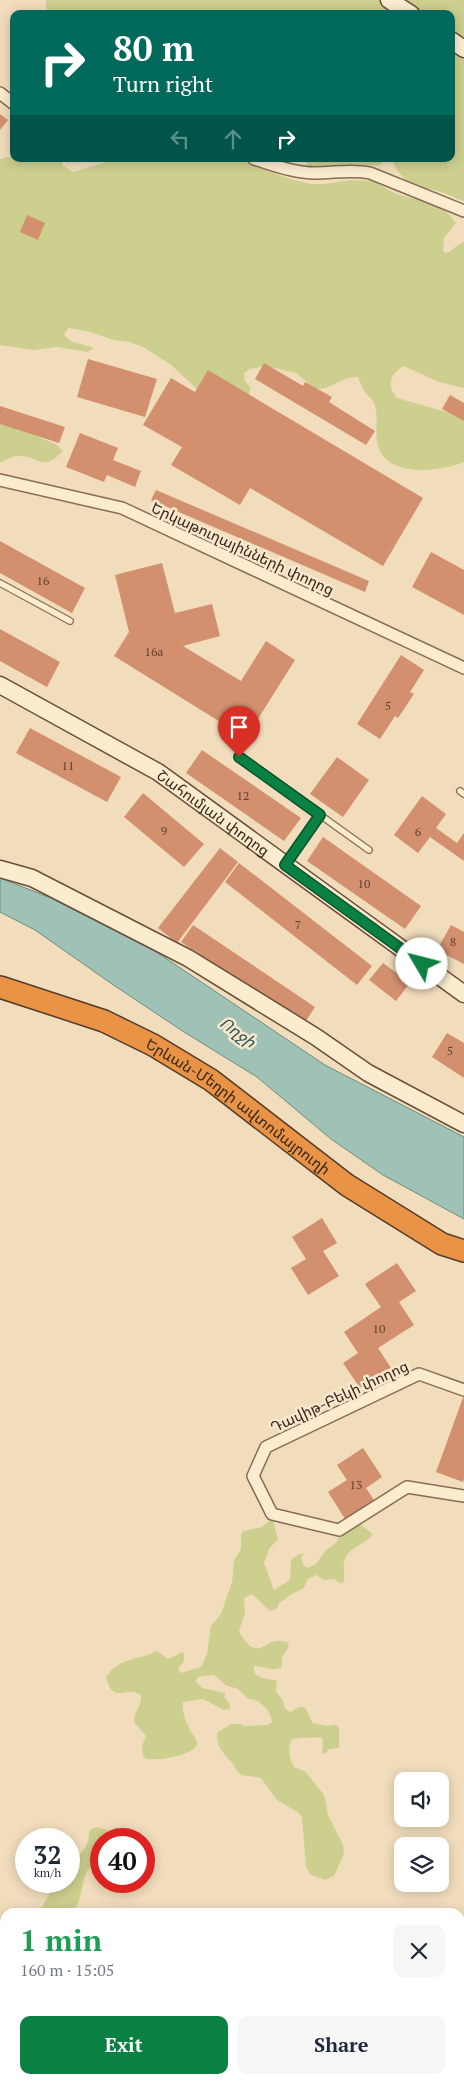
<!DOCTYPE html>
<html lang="en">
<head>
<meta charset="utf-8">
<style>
	:root { --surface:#fff; --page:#f6f6f7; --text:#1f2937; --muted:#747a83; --accent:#0b8043 }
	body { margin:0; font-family:"PT Serif","Noto Sans Armenian",serif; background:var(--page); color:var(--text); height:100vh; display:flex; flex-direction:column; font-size:19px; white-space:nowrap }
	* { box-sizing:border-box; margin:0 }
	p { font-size:16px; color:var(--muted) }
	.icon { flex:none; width:28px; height:28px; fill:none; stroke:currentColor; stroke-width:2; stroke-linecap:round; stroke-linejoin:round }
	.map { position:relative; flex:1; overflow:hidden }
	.side { position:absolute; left:0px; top:1908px; width:465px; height:176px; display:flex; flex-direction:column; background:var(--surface); border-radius:15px 15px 0 0; box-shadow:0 2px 12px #0003 }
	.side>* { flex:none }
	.guide { position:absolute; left:10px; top:10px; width:445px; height:152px; border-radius:10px; box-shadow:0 2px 12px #0003; background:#00695c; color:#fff; overflow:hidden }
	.buttons { position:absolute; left:394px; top:1772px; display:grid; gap:10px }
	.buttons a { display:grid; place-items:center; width:55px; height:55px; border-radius:10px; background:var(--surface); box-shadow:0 2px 12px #0003; font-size:25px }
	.speed { position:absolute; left:15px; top:1828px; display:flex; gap:10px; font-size:25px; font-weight:700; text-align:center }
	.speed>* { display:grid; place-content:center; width:65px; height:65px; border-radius:50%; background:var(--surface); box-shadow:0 2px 12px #0003; line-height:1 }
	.speed small { font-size:12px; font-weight:400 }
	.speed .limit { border:8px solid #d22; background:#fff; color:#111 }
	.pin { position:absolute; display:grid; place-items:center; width:42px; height:42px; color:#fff; margin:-51px -21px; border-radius:50% 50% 50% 0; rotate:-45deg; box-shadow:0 0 5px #0007 }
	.pin .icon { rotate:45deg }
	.me { position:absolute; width:55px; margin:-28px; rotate:307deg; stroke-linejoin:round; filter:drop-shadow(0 0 4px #0008) }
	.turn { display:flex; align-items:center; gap:18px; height:105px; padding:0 20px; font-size:22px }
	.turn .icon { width:65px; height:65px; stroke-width:2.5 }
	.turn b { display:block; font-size:35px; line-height:42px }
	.lanes { display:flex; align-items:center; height:48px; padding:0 20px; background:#0003; justify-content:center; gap:25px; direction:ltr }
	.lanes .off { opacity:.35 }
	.round { display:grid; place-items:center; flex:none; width:52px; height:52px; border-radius:10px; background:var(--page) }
	.overview { display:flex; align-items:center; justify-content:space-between; height:85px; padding:0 20px }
	h1 { font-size:30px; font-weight:700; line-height:38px; color:#1e9e55 }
	.action { display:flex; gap:10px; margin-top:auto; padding:10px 20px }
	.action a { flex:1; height:58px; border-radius:10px; background:var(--accent); color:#fff; font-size:20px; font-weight:700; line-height:58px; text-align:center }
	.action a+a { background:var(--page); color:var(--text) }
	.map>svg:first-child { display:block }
	.green { fill:#cdcf8f }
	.water { fill:#a0c1b5; stroke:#678f82 }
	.building { fill:#d2906f }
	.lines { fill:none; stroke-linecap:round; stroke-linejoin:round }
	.lane-casing { stroke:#896c54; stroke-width:8 }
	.street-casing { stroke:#896c54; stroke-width:14 }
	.secondary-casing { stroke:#6b4d38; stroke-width:19 }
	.highway-casing { stroke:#563b29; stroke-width:24 }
	.lane { stroke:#fbebcf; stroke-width:5.5 }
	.street { stroke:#fbebcf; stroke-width:11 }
	.secondary { stroke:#fbebcf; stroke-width:16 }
	.highway { stroke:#e89345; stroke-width:21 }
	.route-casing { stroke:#07532c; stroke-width:12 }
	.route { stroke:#0b8043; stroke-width:9 }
	.labels { text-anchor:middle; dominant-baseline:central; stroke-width:5; stroke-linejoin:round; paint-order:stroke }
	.number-label { font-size:12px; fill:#5e402f }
	.street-label { font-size:15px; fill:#37261a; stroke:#f8e7cc }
	.water-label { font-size:16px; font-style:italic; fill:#285851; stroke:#f8e7cc }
</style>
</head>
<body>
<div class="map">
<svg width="464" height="2083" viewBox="0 0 464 2083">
	<rect width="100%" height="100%" fill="#f1ddbc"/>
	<g class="green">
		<path d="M46 0H464V201C454 198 444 192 434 190 409 185 403 182 391 159H451V14H47Z"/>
		<path d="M7 157H14V159H63L62 165 73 172 117 159H239L287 178 311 184H325L350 180 373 181 396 194 428 202 446 211 456 223 444 238 443 250 445 253C452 252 457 244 464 242V388L439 382 404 366C390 374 386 386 397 398L457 415 464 419V462C439 472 384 479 377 442 375 429 379 416 374 403 372 398 367 395 364 391 362 387 360 382 358 377 341 376 332 390 315 389L296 373 265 366 250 369 244 373 245 381 251 388 248 396 212 394 197 389 170 364 143 347 129 342 113 340 91 332 68 328 64 335 71 341 94 348 88 352 57 347 34 350 0 345V159Z"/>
		<path d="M306 159H383L382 163 378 166C363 162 316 173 309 166 307 164 306 161 306 159Z"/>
		<path d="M0 423 10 424 57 445 63 451C42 473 39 456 19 456 12 456 6 460 0 463Z"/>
		<path d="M354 1520 373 1534C367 1543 353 1546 347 1555 340 1566 347 1574 343 1583L338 1582 335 1579 325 1580 316 1575 308 1579 304 1588 290 1595 278 1604V1608L270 1611 252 1594 244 1598 245 1613 239 1631C242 1638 251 1651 260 1648 271 1644 271 1638 287 1642L289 1646 282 1658V1667C272 1673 264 1665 254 1666 252 1680 268 1678 277 1681L276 1691C278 1695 281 1697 283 1701 285 1707 283 1709 291 1712 308 1699 306 1713 313 1723L326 1726 336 1725 339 1728V1748L329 1749 326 1753 322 1754 323 1740 321 1737C310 1739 300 1736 291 1740 288 1749 289 1759 294 1767L306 1772 324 1795 328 1815 343 1845 344 1854 334 1876 325 1880 311 1875 306 1867 302 1817 299 1813 277 1800 261 1778C255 1776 248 1777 242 1775 237 1773 235 1766 232 1763 224 1754 214 1744 218 1732L231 1724H240L244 1726 268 1725 272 1722C271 1710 259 1698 248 1699L238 1689 225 1685 217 1677 213 1675 198 1677 196 1681 202 1688 226 1693 224 1697 230 1704V1709L224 1710 203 1699 183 1702C181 1710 187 1724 191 1732 193 1735 196 1738 197 1742 200 1754 159 1761 150 1759 146 1759 145 1758 143 1756L142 1746 146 1736 134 1722C133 1712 143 1704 141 1695 124 1685 114 1706 106 1677 120 1657 137 1661 157 1651L168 1659 183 1652C186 1659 183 1663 178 1669L181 1673 201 1667 207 1654 211 1626 221 1614 232 1582 234 1561 241 1549V1535L243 1531 262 1527 269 1521H273L278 1539 269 1549 264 1563 274 1590 290 1580 291 1560 299 1554H304L301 1558 304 1566 308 1568 317 1563 325 1551 336 1543 343 1530Z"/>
		<path d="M98 1827 107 1830 110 1839H101V1860C77 1867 88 1895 72 1912H39L57 1881H69V1866C79 1856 90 1846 89 1831L93 1828Z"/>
		<path d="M5 2063V2079H43L41 2083H0V2071Z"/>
	</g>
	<path class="water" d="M0 878 51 898 155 951 325 1065 464 1137V1219L383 1175 331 1139 257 1077 184 1032 112 984 35 930 0 912Z"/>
	<g class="building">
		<path d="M0 114 8 120 0 130Z"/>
		<path d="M27 215 45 223 38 240 20 232Z"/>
		<path d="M88 359 157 379 145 417 77 397Z"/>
		<path d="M264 363 303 386 305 382 332 397 329 402 375 431 366 445 255 379Z"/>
		<path d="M208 370 423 498 383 566 250 488 240 505 171 465 182 447 143 425 171 378 195 392Z"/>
		<path d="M450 395 464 403V421L442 409Z"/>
		<path d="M0 406 65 427 59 443 0 424Z"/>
		<path d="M80 433 118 448 113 460 141 471 135 487 107 475 104 482 66 467Z"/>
		<path d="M156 490 369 581 365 592 151 500Z"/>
		<path d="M0 541 85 588 72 613 0 573Z"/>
		<path d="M431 552 464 570V615L412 587Z"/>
		<path d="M162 563 175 613 212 604 220 636 183 646 241 681 266 641 295 660 246 738 114 656 129 632 115 575Z"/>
		<path d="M0 629 60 662 47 687 0 661Z"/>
		<path d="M401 655 424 670 410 692 414 694 398 718 395 716 380 739 357 724Z"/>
		<path d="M30 728 121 777 107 802 16 753Z"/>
		<path d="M202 750 301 818 284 841 186 773Z"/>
		<path d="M337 757 369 780 343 817 310 794Z"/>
		<path d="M143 793 204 844 184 867 124 817Z"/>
		<path d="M422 796 446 814 436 828 457 843 464 833V861L430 837 418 853 394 835Z"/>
		<path d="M323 837 421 906 405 929 307 861Z"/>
		<path d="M220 848 238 862 177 943 158 928Z"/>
		<path d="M239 863 372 966 357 985 225 882Z"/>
		<path d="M193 925 315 1007 304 1024 181 942Z"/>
		<path d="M451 925 464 932V964L437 950Z"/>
		<path d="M383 963 410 983 396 1001 369 980Z"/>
		<path d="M447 1033 464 1043V1078L432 1057Z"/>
		<path d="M322 1218 337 1243 323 1251 339 1276 308 1295 291 1268 306 1259 292 1237Z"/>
		<path d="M397 1263 416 1291 399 1302 414 1325 378 1348 391 1368 360 1388 343 1363 358 1353 344 1332 381 1307 365 1284Z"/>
		<path d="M464 1395V1479L463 1482 436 1472Z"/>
		<path d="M363 1448 382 1477 366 1488 376 1503 347 1522 328 1492 347 1480 337 1465Z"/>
	</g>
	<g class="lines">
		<defs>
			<g id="lane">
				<path d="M0 583 70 621"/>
				<path d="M239 757 369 850"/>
				<path d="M460 791 464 794"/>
				<path d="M286 863 320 815"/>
			</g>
			<g id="street">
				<path d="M0 93 14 104"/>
				<path d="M254 159C274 165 294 173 315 173 334 173 352 169 370 173L464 211"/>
				<path d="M0 480 122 508 464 668"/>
				<path d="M464 1390 419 1374 266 1447 253 1476 272 1514 339 1530 407 1487 464 1496"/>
			</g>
			<g id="secondary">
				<path d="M389 0 411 14"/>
				<path d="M451 40 464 49"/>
				<path id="s1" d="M0 685 158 772 464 994"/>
				<path d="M0 869 32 878 188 958 316 1037 368 1073 464 1124"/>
			</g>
			<g id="highway">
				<path id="s2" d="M0 987 104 1021 153 1045 211 1080 347 1185 442 1244 464 1251"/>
			</g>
		</defs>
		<use href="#lane" class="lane-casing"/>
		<use href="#street" class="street-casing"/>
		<use href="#secondary" class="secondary-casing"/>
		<use href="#highway" class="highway-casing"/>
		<use href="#lane" class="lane"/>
		<use href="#street" class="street"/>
		<use href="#secondary" class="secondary"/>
		<use href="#highway" class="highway"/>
	</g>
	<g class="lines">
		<defs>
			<path id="route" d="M239 757 320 815 285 865 422 964"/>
		</defs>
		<use href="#route" class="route-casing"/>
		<use href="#route" class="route"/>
	</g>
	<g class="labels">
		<g class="number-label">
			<text x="43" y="580">16</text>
			<text x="154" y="651">16a</text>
			<text x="388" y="705">5</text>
			<text x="68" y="765">11</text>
			<text x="243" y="795">12</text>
			<text x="164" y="830">9</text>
			<text x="418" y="831">6</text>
			<text x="364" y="883">10</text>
			<text x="298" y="924">7</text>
			<text x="453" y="941">8</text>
			<text x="450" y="1050">5</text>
			<text x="379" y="1328">10</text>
			<text x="356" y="1484">13</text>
		</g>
		<g class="street-label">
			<text transform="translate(243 548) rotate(25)">Երկաթուղայինների փողոց</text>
			<text stroke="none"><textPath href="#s1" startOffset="249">Շահումյան փողոց</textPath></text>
			<text stroke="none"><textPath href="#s2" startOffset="269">Երևան-Մեղրի ավտոմայրուղի</textPath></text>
			<text transform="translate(339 1396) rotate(-25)">Դավիթ-Բեկի փողոց</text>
		</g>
		<g class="water-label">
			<text transform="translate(238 1032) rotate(36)">Ողջի</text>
		</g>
	</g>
</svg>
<div class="buttons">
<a><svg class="icon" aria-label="sound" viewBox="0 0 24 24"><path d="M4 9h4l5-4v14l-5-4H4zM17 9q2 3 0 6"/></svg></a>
<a><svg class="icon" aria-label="layers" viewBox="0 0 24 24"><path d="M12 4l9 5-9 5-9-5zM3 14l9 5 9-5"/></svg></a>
</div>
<div class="speed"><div>32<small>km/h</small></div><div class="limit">40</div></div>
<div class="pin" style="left:239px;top:757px;background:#d93025"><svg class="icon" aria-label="arrive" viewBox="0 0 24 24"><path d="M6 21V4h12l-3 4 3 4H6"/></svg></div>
<svg class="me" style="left:422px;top:964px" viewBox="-20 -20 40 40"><circle r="19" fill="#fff"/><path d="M0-13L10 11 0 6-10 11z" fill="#0b8043"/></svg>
<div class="guide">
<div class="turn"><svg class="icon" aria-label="right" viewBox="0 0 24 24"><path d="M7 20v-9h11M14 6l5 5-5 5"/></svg><div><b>80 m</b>Turn right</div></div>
<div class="lanes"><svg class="icon off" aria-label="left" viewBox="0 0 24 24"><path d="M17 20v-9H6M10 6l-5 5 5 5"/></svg><svg class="icon off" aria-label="ahead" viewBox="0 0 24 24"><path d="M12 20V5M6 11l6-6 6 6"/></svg><svg class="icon" aria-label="right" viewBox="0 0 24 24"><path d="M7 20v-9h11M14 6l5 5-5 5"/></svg></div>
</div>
<section class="side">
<div class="overview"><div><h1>1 min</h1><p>160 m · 15:05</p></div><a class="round"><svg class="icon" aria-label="close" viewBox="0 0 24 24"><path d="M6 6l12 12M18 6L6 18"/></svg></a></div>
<div class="action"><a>Exit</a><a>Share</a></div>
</section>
</div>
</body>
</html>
